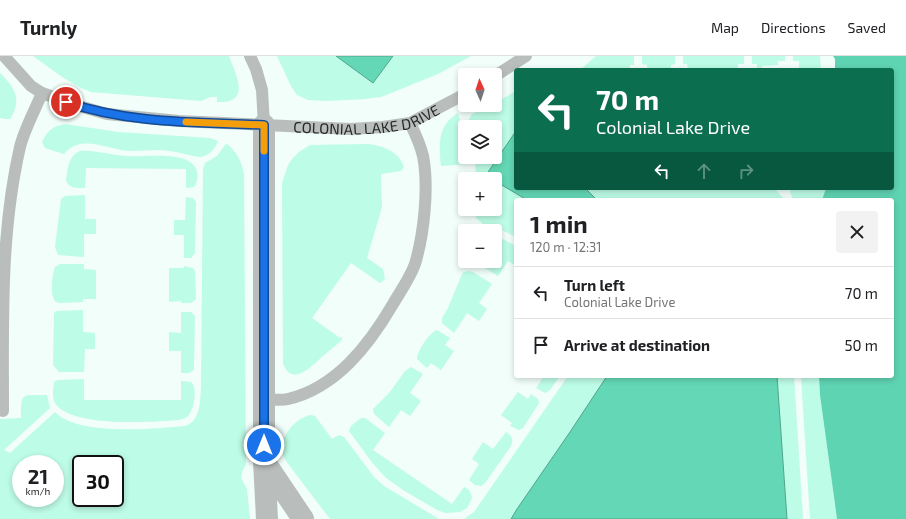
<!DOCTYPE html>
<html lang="en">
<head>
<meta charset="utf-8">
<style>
	:root { --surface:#fff; --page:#f2f2f2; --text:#202124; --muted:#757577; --line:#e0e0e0 }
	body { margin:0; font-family:"Exo 2",sans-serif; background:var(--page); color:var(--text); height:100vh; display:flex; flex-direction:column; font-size:15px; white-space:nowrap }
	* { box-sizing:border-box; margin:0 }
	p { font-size:13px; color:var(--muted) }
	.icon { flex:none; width:22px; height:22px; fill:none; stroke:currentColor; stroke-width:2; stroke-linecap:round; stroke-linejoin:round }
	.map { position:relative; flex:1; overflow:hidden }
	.side { position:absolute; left:514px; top:142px; width:380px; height:180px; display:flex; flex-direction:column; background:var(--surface); border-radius:4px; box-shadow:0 2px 6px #0003 }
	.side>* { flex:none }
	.banner { position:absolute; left:514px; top:12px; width:380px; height:122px; border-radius:4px; box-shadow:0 2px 6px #0003; background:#0b6e4f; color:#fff; overflow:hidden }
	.needle { width:26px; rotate:357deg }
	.fabs { position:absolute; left:458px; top:12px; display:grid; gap:8px }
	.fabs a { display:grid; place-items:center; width:44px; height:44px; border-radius:4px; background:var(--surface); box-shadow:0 2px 6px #0003; font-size:20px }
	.speed { position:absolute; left:12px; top:399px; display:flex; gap:8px; font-size:20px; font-weight:700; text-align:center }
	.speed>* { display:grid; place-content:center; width:52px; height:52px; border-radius:50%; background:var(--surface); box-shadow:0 2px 6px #0003; line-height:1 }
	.speed small { font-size:10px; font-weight:400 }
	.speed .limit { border:2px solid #111; border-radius:6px; background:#fff; color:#111 }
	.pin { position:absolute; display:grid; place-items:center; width:34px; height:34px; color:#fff; margin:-17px; border:2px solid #fff; border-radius:50%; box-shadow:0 1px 4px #0007 }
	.me { position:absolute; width:44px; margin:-22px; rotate:0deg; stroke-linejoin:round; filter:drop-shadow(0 0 3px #0008) }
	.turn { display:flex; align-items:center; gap:14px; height:84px; padding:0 16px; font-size:18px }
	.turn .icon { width:52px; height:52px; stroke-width:2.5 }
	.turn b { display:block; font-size:28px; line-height:34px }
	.lanes { display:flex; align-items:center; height:38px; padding:0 16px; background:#0003; justify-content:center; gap:20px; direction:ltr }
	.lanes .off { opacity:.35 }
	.round { display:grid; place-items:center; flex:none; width:42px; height:42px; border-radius:4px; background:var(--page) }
	.head { display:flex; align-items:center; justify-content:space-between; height:68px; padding:0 16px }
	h1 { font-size:24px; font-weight:700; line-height:30px }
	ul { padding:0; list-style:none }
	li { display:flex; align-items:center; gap:12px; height:52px; padding:0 16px; border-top:1px solid var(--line) }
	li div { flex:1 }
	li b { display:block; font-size:15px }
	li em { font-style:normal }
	header { display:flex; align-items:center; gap:24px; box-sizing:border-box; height:56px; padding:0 20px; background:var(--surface); border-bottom:1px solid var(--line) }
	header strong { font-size:19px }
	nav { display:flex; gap:22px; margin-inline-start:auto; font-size:14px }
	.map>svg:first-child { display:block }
	.green { fill:#bdfce6; fill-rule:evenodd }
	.forest { fill:#5fd4b2 }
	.water { fill:#64d8b6; stroke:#51a48b }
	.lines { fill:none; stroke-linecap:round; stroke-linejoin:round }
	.service { stroke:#b9bebc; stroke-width:12 }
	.minor { stroke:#b9bebc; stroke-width:22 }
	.route-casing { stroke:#114b97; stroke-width:10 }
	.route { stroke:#1a73e8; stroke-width:7 }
	.slow { stroke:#f59e0b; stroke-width:7 }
	.labels { text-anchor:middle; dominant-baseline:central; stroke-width:4; stroke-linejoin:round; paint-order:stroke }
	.street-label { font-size:15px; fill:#252928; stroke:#fff }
</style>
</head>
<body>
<header>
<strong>Turnly</strong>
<nav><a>Map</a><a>Directions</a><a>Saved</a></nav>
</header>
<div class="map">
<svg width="906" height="463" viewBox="0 0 906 463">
	<rect width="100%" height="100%" fill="#f1fef9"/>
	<g class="green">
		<path d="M33 0H229C236 19 252 48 217 46V41H210L201 45 91 36C69 28 52 13 33 0Z"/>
		<path d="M277 0H336L373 27 393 0H471L438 18 381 41 365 43 326 45 308 44 297 39 291 30Z"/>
		<path d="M596 0H634V9H630V14H580Z"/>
		<path d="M642 0H675V8L671 9V14H647V9L642 8Z"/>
		<path d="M683 0H744V8H738V13L705 14 704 13 688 12 687 8H683Z"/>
		<path d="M752 0H785V5H778V9L762 10V14H757V8H752Z"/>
		<path d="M793 0H820L821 14H799V5H793Z"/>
		<path d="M0 17C14 31 23 43 10 63H5L0 62Z"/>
		<path d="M516 35V132H771L776 134 785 144H516V181L491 169 483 168 476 162 475 153H495V123H476L475 101H495V71H470L469 63 472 58 492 49H495V47Z"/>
		<path d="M458 57 464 79 467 108 441 110C439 88 437 70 458 57Z"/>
		<path d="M65 68 118 76 210 82 218 85C215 93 210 99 201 101 195 101 178 96 170 95 157 93 144 95 130 95 107 94 81 77 64 98L45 92 42 86C47 75 53 70 65 68Z"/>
		<path d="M227 88C237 96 242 106 244 118L246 408 242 416 241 422 247 433 250 463H0V363L21 362C21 336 21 339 47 339L50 352 4 394 10 397 55 356C77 380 154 373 185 370 201 365 200 345 201 331L203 113 205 107 217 100 225 89ZM21 408H55V442H21ZM81 408H115V442H81Z"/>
		<path d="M367 88C382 89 400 96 404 111L401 115 381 118 382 151 367 202 383 213 385 223 380 227 351 207 312 262 340 282 342 280V284C336 289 329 295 323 300 312 310 291 332 283 307L282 127 288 109 292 103 299 96 310 89Z"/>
		<path d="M80 95C95 94 110 99 126 100 142 102 193 93 197 116 198 121 197 127 194 131L186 132V113L86 112 85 132C78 132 68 133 66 124 68 113 68 100 80 95Z"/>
		<path d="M791 132H826L822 144H793L790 136Z"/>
		<path d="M85 139V163H96V178H84V201L58 199 55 191 61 143 65 140Z"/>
		<path d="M186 141 193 142 196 146 195 197 191 202H184V179H174V164H185Z"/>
		<path d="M495 179 516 190V210L508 205 498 220 473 205H495Z"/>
		<path d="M60 208H84V213L96 214V243H83V246L59 247 55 245C50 238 52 219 55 211Z"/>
		<path d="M184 210 193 212 195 215 196 243 191 247H181V245L169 246V212H184Z"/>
		<path d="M469 215 473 216 492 228 479 247 487 253 479 265 467 257 454 277 442 267V262L448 252 462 218 464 216Z"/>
		<path d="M83 254V276L95 277V293H85L84 316H59L53 309 54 257 57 255Z"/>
		<path d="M181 256H191L195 260 194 312V314L189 317H181V295H169V276L181 277Z"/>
		<path d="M437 274 450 282 445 289 454 295 441 314 431 307 427 312 417 303C417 295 430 276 437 274Z"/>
		<path d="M411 311 423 318 410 337 421 345 410 360 401 354 389 371 374 358 373 353 390 336 405 315Z"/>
		<path d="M544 320H560L550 334 545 337 536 332Z"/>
		<path d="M568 320H794L803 463H464L474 456Z"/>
		<path d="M801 320H819L820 339 837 463H810Z"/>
		<path d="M84 323V344H181V325L191 326C198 332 194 354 188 360 186 362 183 363 179 364 153 366 70 372 55 347 52 342 53 332 54 326L58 324Z"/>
		<path d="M518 336 528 343 531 338 538 343 539 347 523 372 519 374 510 370 512 367 501 359Z"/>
		<path d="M311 359 315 360 332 383 339 379 344 381 374 421 384 430 439 463H330L286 405C274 387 293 362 311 359Z"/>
		<path d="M361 362H365L385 377 373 394 452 448 464 431C469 433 471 436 472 442L467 452 460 456 445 457 437 454 403 434 385 421 371 405 349 375 351 370Z"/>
		<path d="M506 376C511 379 514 383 511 390L485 427 481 430 475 429 469 424 479 408 472 403 483 386 493 393Z"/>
	</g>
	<path class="forest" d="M833 0H906V463H837L820 339 819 320H892V144H822L826 132H892V14H835V3Z"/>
	<g class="water">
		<path d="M336 0H393L373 27Z"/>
		<path d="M516 75V132H585L597 144H527L495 125V123H492L486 119Z"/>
		<path d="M607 320H777L787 463H511L517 453 570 376Z"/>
	</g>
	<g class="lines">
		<g class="service">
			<path id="s1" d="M4 0 31 30 42 37 79 50 107 58 179 65 351 73 383 71 410 67 465 38"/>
			<path d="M250 0 256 13 262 34 264 69"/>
			<path d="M495 20 526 0"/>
			<path d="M264 343C272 343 281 345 288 343 336 332 369 289 393 248 400 236 410 222 415 208 424 178 429 131 423 100 420 88 415 77 410 67"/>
			<path d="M3 355C3 267 0 178 20 91 24 74 35 54 42 37"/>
		</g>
		<g class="minor">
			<path d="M264 69V405L267 463"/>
			<path d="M264 405 303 463"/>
		</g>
	</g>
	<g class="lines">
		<defs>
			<path id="route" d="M66 46C129 68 198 66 264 69V389"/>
		</defs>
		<use href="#route" class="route-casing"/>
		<use href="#route" class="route"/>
		<path class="slow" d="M186 66 264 69V95"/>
	</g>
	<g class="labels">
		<g class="street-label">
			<text stroke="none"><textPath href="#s1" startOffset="383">COLONIAL LAKE DRIVE</textPath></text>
		</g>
	</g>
</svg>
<div class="fabs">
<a><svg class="needle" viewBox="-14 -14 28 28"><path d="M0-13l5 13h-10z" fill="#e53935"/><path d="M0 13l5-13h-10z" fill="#757577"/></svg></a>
<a><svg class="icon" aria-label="layers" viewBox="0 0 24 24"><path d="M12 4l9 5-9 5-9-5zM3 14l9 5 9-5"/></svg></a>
<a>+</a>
<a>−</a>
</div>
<div class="speed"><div>21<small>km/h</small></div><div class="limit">30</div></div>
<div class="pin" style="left:66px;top:46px;background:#d93025"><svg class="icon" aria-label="arrive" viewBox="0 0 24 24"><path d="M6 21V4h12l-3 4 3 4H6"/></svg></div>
<svg class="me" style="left:264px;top:389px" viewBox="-20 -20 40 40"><circle r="17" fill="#1a73e8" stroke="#fff" stroke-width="3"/><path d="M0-11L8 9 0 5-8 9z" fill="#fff"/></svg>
<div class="banner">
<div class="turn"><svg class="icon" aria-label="left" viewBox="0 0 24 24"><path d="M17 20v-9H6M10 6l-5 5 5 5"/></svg><div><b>70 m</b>Colonial Lake Drive</div></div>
<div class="lanes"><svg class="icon" aria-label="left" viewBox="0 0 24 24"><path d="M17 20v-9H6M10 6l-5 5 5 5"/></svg><svg class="icon off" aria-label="ahead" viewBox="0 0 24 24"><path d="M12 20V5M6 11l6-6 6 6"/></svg><svg class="icon off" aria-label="right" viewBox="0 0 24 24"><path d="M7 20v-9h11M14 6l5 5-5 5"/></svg></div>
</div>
<section class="side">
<div class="head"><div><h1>1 min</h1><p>120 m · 12:31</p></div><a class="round"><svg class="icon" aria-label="close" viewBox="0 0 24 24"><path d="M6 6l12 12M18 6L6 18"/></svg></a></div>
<ul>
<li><svg class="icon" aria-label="left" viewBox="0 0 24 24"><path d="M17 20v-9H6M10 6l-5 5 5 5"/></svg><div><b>Turn left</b><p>Colonial Lake Drive</p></div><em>70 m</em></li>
<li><svg class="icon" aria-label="arrive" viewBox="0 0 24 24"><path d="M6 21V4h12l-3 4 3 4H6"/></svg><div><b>Arrive at destination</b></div><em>50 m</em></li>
</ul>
</section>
</div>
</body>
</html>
